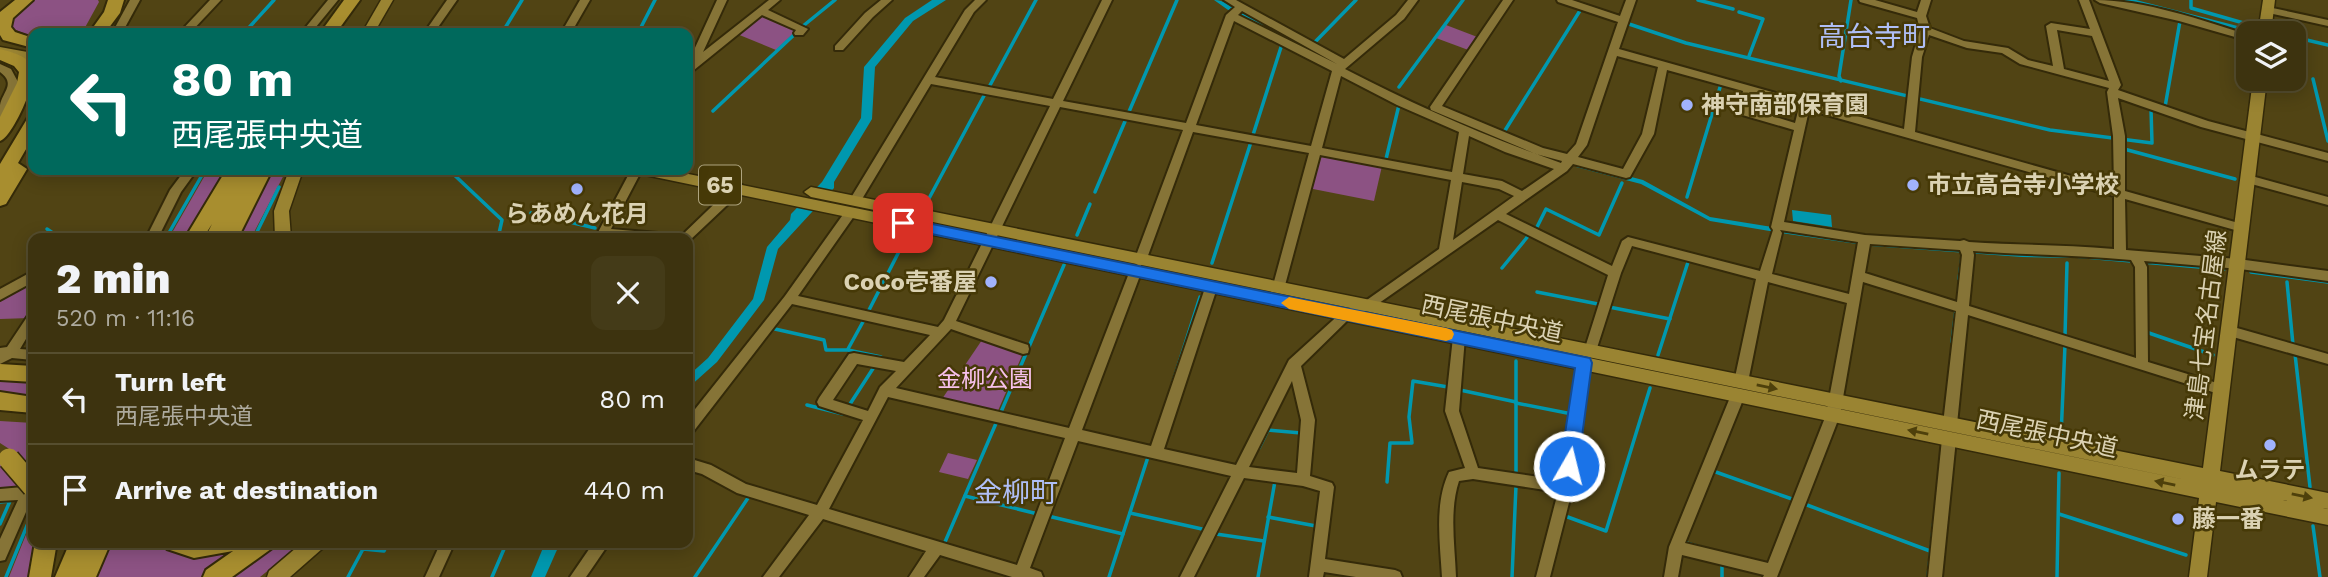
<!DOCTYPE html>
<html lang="en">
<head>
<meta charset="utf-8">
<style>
	:root { --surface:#3d330f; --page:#443b18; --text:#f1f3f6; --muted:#adaa9e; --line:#564e2f }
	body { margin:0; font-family:"Work Sans","Noto Sans JP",sans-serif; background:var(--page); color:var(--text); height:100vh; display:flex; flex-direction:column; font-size:26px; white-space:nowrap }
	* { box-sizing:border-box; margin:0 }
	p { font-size:23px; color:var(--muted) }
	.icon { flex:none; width:38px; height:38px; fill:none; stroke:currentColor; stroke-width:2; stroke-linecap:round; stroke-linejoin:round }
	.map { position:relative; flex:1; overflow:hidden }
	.sheet { position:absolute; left:28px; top:233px; width:665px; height:315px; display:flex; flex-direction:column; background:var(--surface); border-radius:14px; box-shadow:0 4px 18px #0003,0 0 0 2px var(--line) }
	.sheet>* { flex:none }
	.hud { position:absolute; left:28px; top:28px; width:665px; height:147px; border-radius:14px; box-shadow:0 4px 18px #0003,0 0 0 2px var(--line); background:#00695c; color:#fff; overflow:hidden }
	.tools { position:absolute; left:2236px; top:21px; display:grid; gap:14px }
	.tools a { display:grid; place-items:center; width:70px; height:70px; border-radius:14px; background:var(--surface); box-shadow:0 4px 18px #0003,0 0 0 2px var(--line); font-size:35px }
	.pin { position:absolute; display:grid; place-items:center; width:60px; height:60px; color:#fff; margin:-30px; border-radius:14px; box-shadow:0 4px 10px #0006 }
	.me { position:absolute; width:77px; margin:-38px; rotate:8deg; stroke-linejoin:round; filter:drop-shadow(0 0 5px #0008) }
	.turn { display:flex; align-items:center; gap:24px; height:147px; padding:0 28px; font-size:32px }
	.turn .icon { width:91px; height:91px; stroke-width:2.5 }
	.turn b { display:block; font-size:49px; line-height:60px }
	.round { display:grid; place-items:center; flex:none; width:74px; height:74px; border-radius:14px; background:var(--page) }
	.summary { display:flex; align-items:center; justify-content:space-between; height:119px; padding:0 28px }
	h1 { font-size:42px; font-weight:800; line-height:52px }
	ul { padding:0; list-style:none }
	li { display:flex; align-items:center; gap:21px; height:91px; padding:0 28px; border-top:2px solid var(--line) }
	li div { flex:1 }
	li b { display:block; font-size:26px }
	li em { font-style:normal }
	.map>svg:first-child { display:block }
	.green { fill:#8c5283 }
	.water { fill:#0098af }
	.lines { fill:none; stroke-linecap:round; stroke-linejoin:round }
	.stream { stroke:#0098af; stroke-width:3.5 }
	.minor-casing { stroke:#342a09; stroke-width:4 }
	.major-casing { stroke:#342a09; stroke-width:3 }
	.highway-casing { stroke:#342a09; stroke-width:4 }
	.minor { fill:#867437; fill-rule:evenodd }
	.major { fill:#9a8432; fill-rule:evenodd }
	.highway { fill:#a88e2f; fill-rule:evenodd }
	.highway-bridge-casing { stroke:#342a09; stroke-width:24; stroke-linecap:butt }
	.highway-bridge { stroke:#a88e2f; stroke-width:21 }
	.oneway { fill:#4e400b }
	.route { fill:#1a73e8; stroke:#114b97; stroke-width:2 }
	.slow { fill:#f59e0b }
	.poi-dot { fill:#a1b3fd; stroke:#463907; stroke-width:2.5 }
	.labels { text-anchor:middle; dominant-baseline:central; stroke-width:5; stroke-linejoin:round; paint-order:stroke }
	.shield { fill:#463907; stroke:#aea47f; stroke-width:2 }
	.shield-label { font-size:23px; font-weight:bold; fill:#dbd2b3 }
	.poi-label { font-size:24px; font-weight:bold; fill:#dbd2b3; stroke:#463907; text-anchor:start }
	.street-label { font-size:24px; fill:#dbd2b3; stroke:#463907 }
	.park-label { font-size:24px; fill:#f6c0eb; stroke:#463907 }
	.quarter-label { font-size:28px; fill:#afbef5; stroke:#463907 }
</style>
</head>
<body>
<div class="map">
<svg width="2328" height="577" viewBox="0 0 2328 577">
	<rect width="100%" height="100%" fill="#514414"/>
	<g class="green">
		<path d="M30 0H98L99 2 82 33H33V37L11 28 10 17Z"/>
		<path d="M758 16H763L797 30 776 50 737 34Z"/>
		<path d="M1446 25 1480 38 1471 51 1436 38Z"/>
		<path d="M1321 155 1382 166 1374 201 1308 188 1316 158Z"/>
		<path d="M208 170H230L188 238H169Z"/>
		<path d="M271 170 286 171 251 238H238Z"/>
		<path d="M33 278V314L30 318 0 319V297Z"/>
		<path d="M982 340 1024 351 997 413 942 399Z"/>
		<path d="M0 378 33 379V400L0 395Z"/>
		<path d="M0 421 33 423C33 455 41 484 0 491V462L17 454 0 443Z"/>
		<path d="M948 453 977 460 968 479 939 472Z"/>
		<path d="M33 517V542L39 543 34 577H9Z"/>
		<path d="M110 543H156L171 551 191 555 225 551 224 563 204 577H94Z"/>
		<path d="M272 543H302L260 577H226Z"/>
	</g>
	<g class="water">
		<path d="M932 0H946L913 21 875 67 872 119 834 182V188L778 249 764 300 717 362 688 388V376L708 358 753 299 767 247 790 220 791 214 822 182 861 118 864 67 905 18Z"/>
		<path d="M1214 0C1225 0 1229 6 1238 11 1278 31 1317 54 1356 75 1419 107 1494 138 1560 159L1559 163C1444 125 1337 69 1231 12Z"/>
		<path d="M2114 0H2136L2265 33 2249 35 2181 15Z"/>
		<path d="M1577 163 1643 180 1710 217 1785 229 2226 267 2225 271 2077 258 2022 257 1871 246 1781 233 1710 221 1641 184 1576 167Z"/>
		<path d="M1792 210 1831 215 1832 227 1793 221Z"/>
		<path d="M545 543H560L545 577H531Z"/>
	</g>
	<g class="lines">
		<g class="stream">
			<path d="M1698 0 1733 9"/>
			<path d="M2191 0V8L2254 26"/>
			<path d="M1739 12 1763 19 1749 56"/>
			<path d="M1629 24 1686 43 2050 130 2152 143 2151 109"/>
			<path d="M803 26 835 0"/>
			<path d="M244 33 274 0"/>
			<path d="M502 33 522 0"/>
			<path d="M638 33 655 0"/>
			<path d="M2294 37 2328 45"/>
			<path d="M1314 43 1356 0"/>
			<path d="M2313 79 2328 141"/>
			<path d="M1841 81 1839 76 1851 0"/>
			<path d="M1399 87 1463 0"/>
			<path d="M988 89 1036 0"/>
			<path d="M2165 107 2180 21"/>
			<path d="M713 111 796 33"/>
			<path d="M1128 114 1177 0"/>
			<path d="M1504 132 1581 9"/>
			<path d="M1253 135 1282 44"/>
			<path d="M2124 149 2235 179"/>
			<path d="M1386 159 1399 105"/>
			<path d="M449 170 502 220 498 238"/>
			<path d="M1095 192 1126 119"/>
			<path d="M1687 197 1721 84"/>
			<path d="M926 204 986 92"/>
			<path d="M531 213 595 228"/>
			<path d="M47 229 60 238"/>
			<path d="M1535 231 1546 209 1599 235 1622 183"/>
			<path d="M1077 235 1090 204"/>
			<path d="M166 238 205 170"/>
			<path d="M254 238 279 187"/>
			<path d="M1212 263 1251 142"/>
			<path d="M1502 268 1529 235"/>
			<path d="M2251 272 2328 282"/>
			<path d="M936 278 961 284"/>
			<path d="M1959 279 1962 257"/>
			<path d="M2287 282 2293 345"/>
			<path d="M1537 292 1598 304"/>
			<path d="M1609 307 1670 319"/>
			<path d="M868 312 908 234"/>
			<path d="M775 329 824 340 826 350H848L881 357"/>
			<path d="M2146 332 2213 355"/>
			<path d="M2065 336 2067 263"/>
			<path d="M1952 342 1956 310"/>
			<path d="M848 349 864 320"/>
			<path d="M2295 354 2310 487"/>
			<path d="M1658 355 1689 259"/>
			<path d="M1516 361V472"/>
			<path d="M1173 382 1200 297"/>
			<path d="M1460 390 1516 402"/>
			<path d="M1516 403 1572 414"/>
			<path d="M850 404 874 367"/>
			<path d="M807 405 843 414"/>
			<path d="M1001 412 1064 265"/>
			<path d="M2061 436 2065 345"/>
			<path d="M1259 448 1268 430 1301 433V437"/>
			<path d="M1713 471 1792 499"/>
			<path d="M1387 482 1390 443H1412L1409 417 1413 381 1448 387"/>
			<path d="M965 496 1038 514"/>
			<path d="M0 502 10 501 0 524"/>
			<path d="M1807 505 1930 551"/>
			<path d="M1130 513 1202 529"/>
			<path d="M2059 514 2186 555"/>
			<path d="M1048 516 1123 534"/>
			<path d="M1565 516 1606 531 1650 388"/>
			<path d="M1268 517 1316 526"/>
			<path d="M2313 526 2320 577"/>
			<path d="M1216 534 1264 541"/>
			<path d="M1686 538V543L1704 548"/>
			<path d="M945 542 997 421"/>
			<path d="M1722 562V577"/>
			<path d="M6 577 33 511"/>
			<path d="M348 577 363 549 384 551 388 542"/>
			<path d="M492 577 507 542"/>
			<path d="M695 577 750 495"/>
			<path d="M1109 577 1148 457"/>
			<path d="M1258 577 1275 481"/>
			<path d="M1512 577 1516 486"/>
			<path d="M1928 577 1934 520"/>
			<path d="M2057 577 2059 473"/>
		</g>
		<defs>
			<g id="minor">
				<path d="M130 0H140L122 33H112Z"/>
				<path d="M210 0H221L190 33H179Z"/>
				<path d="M328 0H338L311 33H301Z"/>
				<path d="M447 0H457L434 33H424Z"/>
				<path d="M580 0H590L571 33H561Z"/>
				<path d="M717 0H727L703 52 769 0H780L768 10 808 29 803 35H795L794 33 796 30 762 15 694 70 688 71V63Z"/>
				<path d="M881 0H892L873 17 843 50H835V46L865 13Z"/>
				<path d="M975 0H986L974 12 935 77 1053 99 1102 0H1112L1063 101 1186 123 1226 15 1235 7 1224 0H1236L1344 59 1396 15 1408 0H1418L1404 19 1345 69C1415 105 1486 137 1561 163L1562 161 1536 154 1431 110 1430 107 1503 0H1513L1442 106 1543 148 1567 154 1576 144 1618 22 1558 2 1557 0H1572L1620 16 1626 0H1636L1619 49 1904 129 1912 57 1920 30 1917 18 1860 2 1859 0H1875L1917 12 1921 0H1931L1926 16 1930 28 1964 41 2008 48 2028 60 2053 66 2046 26 2051 23 2090 29 2079 0H2089L2121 85 2118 90 2208 121 2328 153V161L2201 127 2118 98 2125 136V191L2242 224 2248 228 2242 232 2125 199 2126 250 2238 259 2328 271V281L2240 269 2144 261 2147 267 2148 362 2227 386 2229 390 2227 394 2222 395 1968 315 1957 424 1955 428 1950 430 1945 428 1943 424 1956 311 1863 282 1840 415 1777 577H1763L1764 575 1682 555 1678 577H1664L1669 547 1731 395 1733 391 1738 390 1743 391 1745 395 1685 543 1768 563 1826 415 1847 303 1768 282 1748 382 1746 386 1741 387 1736 386 1734 382 1756 279 1632 246 1621 273 1596 351 1595 355H1585L1584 351 1608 275 1498 220 1372 308 1351 317 1301 366 1315 420 1310 476 1332 483 1334 487 1325 559 1395 570 1400 572 1402 577H1356L1324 572 1323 577H1309L1320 491 1303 486 1244 478 1194 577H1180L1231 476 1078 441 1030 568 1041 572 1043 577H1012L940 555 924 577H909L926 551 823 519 779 577H763L809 515 737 493 702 474 688 470V458L711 465 746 484 817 505 863 420 819 406 817 402 819 398 849 354 854 353 904 362 930 335 792 304 693 432 688 434V418L785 296 847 209H855L857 212 798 296 938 327 944 320 1050 106 931 84 859 204 855 205 849 201 965 10ZM1242 11 1337 64 1238 15ZM1234 21 1332 71 1311 146 1196 125ZM2057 30 2092 36 2109 81 2064 69ZM1929 35 1967 48 2002 53 2020 64 2109 88 2107 92 2113 136 2114 188 1915 132 1922 57ZM1617 56 1658 67 1642 134 1623 169 1578 157 1587 145ZM1667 70 1743 91 1738 111 1739 114 1794 130 1771 227 1773 230 1760 271 1628 237 1622 241 1612 266 1506 214 1567 171 1573 164 1626 178 1630 177 1654 134ZM1341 76 1397 105 1459 132 1452 172 1322 148ZM1753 94 1799 107 1795 123 1749 109ZM1060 107 1183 130 1134 261 1136 264 1140 266 1146 261 1193 132 1309 153 1272 289 1274 292H1282L1284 289 1320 155 1451 180 1439 249 1364 302 1343 311 1289 360 1236 465 1164 449 1217 288 1215 285H1207L1205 288 1151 446 1082 430 1141 273 1135 268 1129 273 1069 428 896 388 951 329 1023 354 1028 353 1029 349 1028 345 956 321ZM1809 110 2114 196V249C2066 245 2017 245 1969 242L1964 240 1960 241 1865 235 1784 222ZM1469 136 1505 152 1554 169 1522 191 1502 181 1463 174ZM1462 182 1499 189 1514 196 1453 240ZM1780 230 1858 242 1849 294 1772 274 1782 233ZM1870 244 1960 250 1962 255 1957 302 1865 273ZM1973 251C2026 255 2079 255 2131 260L2135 267 2136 358 1969 306 1974 255ZM857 364 896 371 880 387 868 411 833 400ZM1292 381 1301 420 1297 473 1249 467ZM888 397 1065 438 1017 565 829 509Z"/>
				<path d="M2095 0C2145 0 2201 20 2249 35V41L2179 21 2100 3Z"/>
				<path d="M2268 7 2328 20V26L2264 12V8Z"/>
				<path d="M0 64 11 69 18 82 16 94 4 117 0 118C0 113 0 109 0 105 3 91 16 84 0 72Z"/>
				<path d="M185 170H197L181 192 158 238H146L170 190Z"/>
				<path d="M631 170H642L611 229 670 234 676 238H595Z"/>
				<path d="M2248 175 2328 197V205L2244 182 2242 179 2244 176Z"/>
				<path d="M738 184 742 185 744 188 742 191 689 241 688 238H679L734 185Z"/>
				<path d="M33 271V282L0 300V289Z"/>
				<path d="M33 312V327L20 349 33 350V360L12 358 0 364V348L7 347 29 314Z"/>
				<path d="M2230 326 2328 354V364L2226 335 2224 331 2226 327Z"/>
				<path d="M1459 332 1463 333 1465 337 1459 411 1478 468 1560 480 1578 363 1579 359H1589L1590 363 1573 487 1550 577H1536L1558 492 1473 479 1459 481C1449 511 1455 546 1456 577H1442C1440 542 1434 504 1449 472L1465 468 1445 411 1453 337 1455 333Z"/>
				<path d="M1949 433 1954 435 1956 439 1942 577H1928L1942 439 1944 435Z"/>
				<path d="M33 475V496L5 560 0 561V539L18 500 0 501V489L23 487 28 477Z"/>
				<path d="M441 542H455L439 577H425Z"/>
				<path d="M594 542H610L586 577H570Z"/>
			</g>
			<g id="major">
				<path d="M381 0H393L374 33H362Z"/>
				<path d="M2263 0H2275L2271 33H2258Z"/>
				<path d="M0 47 33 53V61L0 55Z"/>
				<path d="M2253 79H2267L2220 471 2328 493V509L2218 487 2328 509V525L2216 502 2207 577H2189L2199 498 645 175 638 170H669L2201 483 811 197 804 192 811 187 2203 468Z"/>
				<path d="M289 170H303L289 211 291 238H275L274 211Z"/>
				<path d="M303 542H326L323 548 290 577H267L269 571Z"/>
			</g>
			<g id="highway">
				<path d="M15 0H33L13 18 11 27 15 32 33 38V48L3 40 0 35V12Z"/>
				<path d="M108 0H124L120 13 105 33H89L104 12Z"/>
				<path d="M344 0H360L336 33H320Z"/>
				<path d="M0 49C11 52 29 56 33 68 38 80 12 138 0 141V117L17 83 19 72 14 66 0 60Z"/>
				<path d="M33 117V137L18 163 27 169 6 204 0 206V164L27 119Z"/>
				<path d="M226 170H272L238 238H205L212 224 203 238H185Z"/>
				<path d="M0 364 33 366V382L0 380Z"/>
				<path d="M0 392 33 397V413L0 410Z"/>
				<path d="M35 542H57L51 577H29Z"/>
				<path d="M70 542H111L96 577H55Z"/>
				<path d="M164 542H240L238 547 244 542H274L271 549 232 577H203L206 570 233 551 194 558 167 549Z"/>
			</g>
		</defs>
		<use href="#minor" class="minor-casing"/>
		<use href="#major" class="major-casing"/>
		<use href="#highway" class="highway-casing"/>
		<use href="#minor" class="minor"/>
		<use href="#major" class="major"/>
		<use href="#highway" class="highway"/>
		<defs>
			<path id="highway-bridge" d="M9 459 33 487"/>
		</defs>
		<use href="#highway-bridge" class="highway-bridge-casing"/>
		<use href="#highway-bridge" class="highway-bridge"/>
	</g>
	<defs><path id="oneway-solid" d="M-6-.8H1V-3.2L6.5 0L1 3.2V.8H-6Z" transform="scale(1.75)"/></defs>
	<g class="oneway">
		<use href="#oneway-solid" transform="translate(1767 387) rotate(11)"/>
		<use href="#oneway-solid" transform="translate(1918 432) rotate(-168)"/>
		<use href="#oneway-solid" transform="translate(2165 483) rotate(-168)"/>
		<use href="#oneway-solid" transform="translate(2302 496) rotate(12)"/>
	</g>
	<path class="route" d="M903 218 1590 358 1592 363 1578 466 1575 471 1569 473 1563 471 1560 466 1575 368 898 227 896 223Z"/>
	<path class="slow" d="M1289 297 1446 328 1452 330 1454 334 1452 339 1446 341 1289 309 1281 303Z"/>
	<g class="poi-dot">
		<circle cx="1687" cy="105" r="7"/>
		<circle cx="1913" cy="185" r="7"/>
		<circle cx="577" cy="189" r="7"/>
		<circle cx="991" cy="282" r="7"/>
		<circle cx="2270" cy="445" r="7"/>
		<circle cx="2178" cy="519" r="7"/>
	</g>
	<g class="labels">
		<rect class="shield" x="699" y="165.5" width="42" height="39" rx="5"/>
		<g class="shield-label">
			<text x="720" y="185">65</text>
		</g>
		<g class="poi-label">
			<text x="1701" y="105">神守南部保育園</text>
			<text x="1927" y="185">市立高台寺小学校</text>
			<text x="577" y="214" text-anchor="middle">らあめん花月</text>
			<text x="977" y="282" text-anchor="end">CoCo壱番屋</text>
			<text x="2270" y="470" text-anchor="middle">ムラテ</text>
			<text x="2192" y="519">藤一番</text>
		</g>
		<g class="street-label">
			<text transform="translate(1492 319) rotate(12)">西尾張中央道</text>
			<text transform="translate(2206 325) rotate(-83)">津島七宝名古屋線</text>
			<text transform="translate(2047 434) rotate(12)">西尾張中央道</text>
		</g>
		<g class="park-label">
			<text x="985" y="379">金柳公園</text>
		</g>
		<g class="quarter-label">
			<text x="1874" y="36">高台寺町</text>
			<text x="1016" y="492">金柳町</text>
		</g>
	</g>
</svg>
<div class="tools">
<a><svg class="icon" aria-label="layers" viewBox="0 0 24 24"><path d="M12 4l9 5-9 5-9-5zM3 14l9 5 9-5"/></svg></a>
</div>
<div class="pin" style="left:903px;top:223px;background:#d93025"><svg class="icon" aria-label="arrive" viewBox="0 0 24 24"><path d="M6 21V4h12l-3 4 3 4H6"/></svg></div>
<svg class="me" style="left:1569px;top:466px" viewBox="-20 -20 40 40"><circle r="17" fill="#1a73e8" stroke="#fff" stroke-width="3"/><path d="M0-11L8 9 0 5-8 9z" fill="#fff"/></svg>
<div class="hud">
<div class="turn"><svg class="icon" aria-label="left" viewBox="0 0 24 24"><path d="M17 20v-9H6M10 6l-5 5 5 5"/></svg><div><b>80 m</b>西尾張中央道</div></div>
</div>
<section class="sheet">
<div class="summary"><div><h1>2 min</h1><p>520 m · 11:16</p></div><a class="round"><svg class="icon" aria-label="close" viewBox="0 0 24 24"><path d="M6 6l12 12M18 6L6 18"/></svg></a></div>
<ul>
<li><svg class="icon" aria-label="left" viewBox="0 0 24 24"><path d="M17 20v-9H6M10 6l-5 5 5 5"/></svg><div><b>Turn left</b><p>西尾張中央道</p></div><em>80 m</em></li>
<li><svg class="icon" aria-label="arrive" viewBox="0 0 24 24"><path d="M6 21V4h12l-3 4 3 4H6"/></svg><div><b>Arrive at destination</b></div><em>440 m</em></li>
</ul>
</section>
</div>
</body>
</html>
